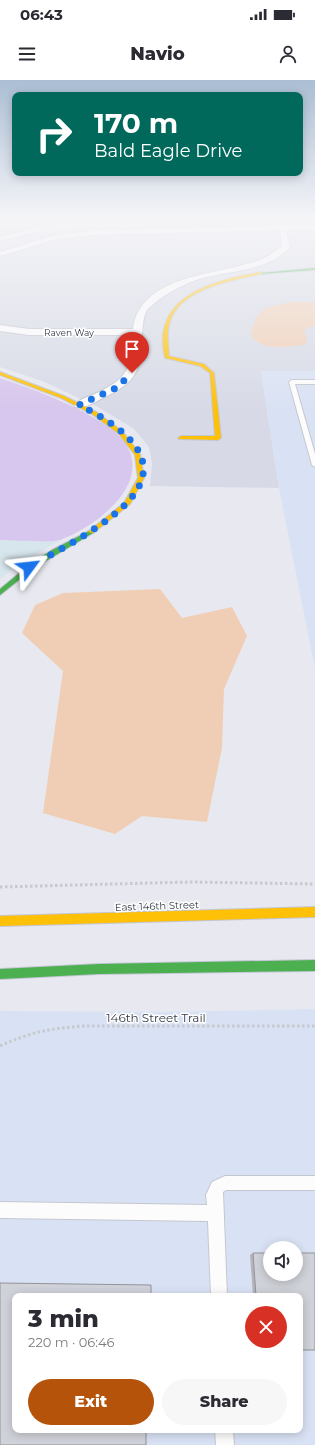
<!DOCTYPE html>
<html lang="en">
<head>
<meta charset="utf-8">
<style>
	:root { --surface:#fff; --page:#f7f7f7; --text:#2b2b33; --muted:#7c7c81; --accent:#b45309 }
	body { margin:0; font-family:Montserrat,sans-serif; background:var(--page); color:var(--text); height:100vh; display:flex; flex-direction:column; font-size:15px; white-space:nowrap }
	* { box-sizing:border-box; margin:0 }
	p { font-size:13px; color:var(--muted) }
	.icon { flex:none; width:22px; height:22px; fill:none; stroke:currentColor; stroke-width:2; stroke-linecap:round; stroke-linejoin:round }
	.map { position:relative; flex:1; overflow:hidden }
	.details { position:absolute; left:12px; top:1213px; width:291px; height:140px; display:flex; flex-direction:column; background:var(--surface); border-radius:8px; box-shadow:0 2px 10px #0003 }
	.details>* { flex:none }
	.banner { position:absolute; left:12px; top:12px; width:291px; height:84px; border-radius:8px; box-shadow:0 2px 10px #0003; background:#00695c; color:#fff; overflow:hidden }
	.fabs { position:absolute; left:263px; top:1161px; display:grid; gap:8px }
	.fabs a { display:grid; place-items:center; width:40px; height:40px; border-radius:50%; background:var(--surface); box-shadow:0 2px 10px #0003; font-size:20px }
	.pin { position:absolute; display:grid; place-items:center; width:34px; height:34px; color:#fff; margin:-41px -17px; border-radius:50% 50% 50% 0; rotate:-45deg; box-shadow:0 0 4px #0007 }
	.pin .icon { rotate:45deg }
	.me { position:absolute; width:44px; margin:-22px; rotate:60deg; stroke-linejoin:round; filter:drop-shadow(0 0 3px #0008) }
	.turn { display:flex; align-items:center; gap:14px; height:84px; padding:0 16px; font-size:18px }
	.turn .icon { width:52px; height:52px; stroke-width:2.5 }
	.turn b { display:block; font-size:28px; line-height:34px }
	.round { display:grid; place-items:center; flex:none; width:42px; height:42px; border-radius:21px; background:var(--page) }
	.headline { display:flex; align-items:center; justify-content:space-between; height:68px; padding:0 16px }
	h1 { font-size:24px; font-weight:800; line-height:30px }
	.action { display:flex; gap:8px; margin-top:auto; padding:8px 16px }
	.action a { flex:1; height:46px; border-radius:24px; background:var(--accent); color:#fff; font-size:16px; font-weight:800; line-height:46px; text-align:center }
	.action a+a { background:var(--page); color:var(--text) }
	.status { display:flex; justify-content:space-between; align-items:center; height:28px; padding:0 20px; background:var(--surface); direction:ltr }
	.status svg { height:11px; fill:currentColor }
	header { display:flex; justify-content:space-between; align-items:center; height:52px; padding:0 16px; background:var(--surface); font-size:18px; font-weight:800 }
	.map>svg:first-child { display:block }
	.residential { fill:#d7dae6 }
	.commercial { fill:#d9e2f4; fill-rule:evenodd }
	.medical { fill:#d7e5ec }
	.green { fill:#d7c6ed }
	.water { fill:#f0ceb5 }
	.lines { fill:none; stroke-linecap:round; stroke-linejoin:round }
	.lane-casing { stroke:#c5c7ce; stroke-width:2 }
	.street-casing { stroke:#c5c7ce; stroke-width:2 }
	.fast-casing { stroke:#c3c6d4; stroke-width:2 }
	.slow-casing { stroke:#c3c6d4; stroke-width:2 }
	.path { stroke:#c6c9cd; stroke-width:3; stroke-dasharray:2.5 2.5; stroke-linecap:butt }
	.lane { fill:#fcfcfd; fill-rule:evenodd }
	.street { fill:#fcfcfd; fill-rule:evenodd }
	.fast { fill:#4caf50; fill-rule:evenodd }
	.slow { fill:#ffc107; fill-rule:evenodd }
	.wall { fill:#b3b5bb }
	.building { fill:#d0d2d9; stroke:#929398 }
	.route { stroke:#1a73e8; stroke-width:7; stroke-dasharray:0 12.6 }
	.labels { text-anchor:middle; dominant-baseline:central; stroke-width:3; stroke-linejoin:round; paint-order:stroke }
	.far-street-label { font-size:9px; fill:#333a45; stroke:#fff }
	.street-label { font-size:10px; fill:#333a45; stroke:#fff }
	.near-street-label { font-size:12px; fill:#333a45; stroke:#fff }
</style>
</head>
<body>
<div class="status"><b>06:43</b><svg viewBox="0 0 49 12"><path d="M0 12V9h3v3zM5 12V6h3v6zM10 12V3h3v9zM15 12V0h3v12zM26 1h20v11H26zM47 4h2v5h-2z"/></svg></div>
<header><svg class="icon" aria-label="menu" viewBox="0 0 24 24"><path d="M4 6h16M4 12h16M4 18h16"/></svg>Navio<svg class="icon" aria-label="person" viewBox="0 0 24 24"><circle cx="12" cy="8" r="4"/><path d="M4 21q1-7 8-7t8 7"/></svg></header>
<div class="map">
<svg width="315" height="1365" viewBox="0 0 315 1365">
	<rect width="100%" height="100%" fill="#e8e9f0"/>
	<g class="residential">
		<path d="M0 139H209L91 142 42 148 0 157Z"/>
		<path d="M238 139H315V291H261L279 408 150 406 152 384 149 367 134 349 98 327 42 301 0 287V162L43 151 88 146 212 143Z"/>
	</g>
	<g class="commercial">
		<path d="M261 291H315V589L279 408Z"/>
		<path d="M315 929V1365H0V931L164 932ZM270 1168H296V1194H270ZM15 1216H300V1350H15Z"/>
	</g>
	<path class="medical" d="M0 460 59 461 20 483 0 499Z"/>
	<path class="green" d="M0 298C34 309 90 330 117 354 162 396 99 446 60 460 52 463 12 460 0 460Z"/>
	<g class="water">
		<path d="M0 139H62L16 147 0 148Z"/>
		<path d="M290 222H315V245L304 250 307 258 305 265C287 266 264 273 251 256 256 228 263 228 290 222Z"/>
		<path d="M160 509 182 538 232 527 247 556 224 609 222 668 207 742 142 736 115 754 43 733 63 591 22 553 35 525 63 513Z"/>
	</g>
	<g class="lines">
		<defs>
			<g id="lane">
				<path d="M315 300V304H295L315 374V387L312 385 289 302 292 300Z"/>
				<path d="M225 1096H315V1110H226L223 1112 227 1216H211L208 1141 0 1138V1122L207 1125 206 1115 212 1102Z"/>
				<path d="M215 1350H233L234 1365H216Z"/>
			</g>
			<g id="street">
				<path d="M261 139H271L283 146H315V150H286L290 167C268 192 228 190 199 199 181 205 163 215 149 228 145 232 144 238 143 244 138 287 146 298 101 319 93 323 84 329 75 327L74 325C78 320 87 317 93 315 128 298 130 292 133 255H29L0 251V245L29 249H133C141 192 222 196 262 179 269 176 276 171 282 166L280 150 89 155 53 160 0 176V172L52 156 89 151 275 146Z"/>
				<path d="M38 148 40 149V151L0 161V157Z"/>
			</g>
			<g id="fast">
				<path d="M315 188V190L261 194 259 193Z"/>
				<path d="M91 450 94 452 93 453 34 488 0 515V509L29 485 52 470Z"/>
				<path d="M315 880V891L99 894 0 899V889L99 884Z"/>
			</g>
			<g id="slow">
				<path d="M261 192 262 194C234 200 179 209 170 242 166 253 169 265 169 276L204 284 214 293 221 358 218 360 179 359 178 358 181 356H215L210 293 200 286 165 278C150 216 214 200 261 192Z"/>
				<path d="M0 292 64 316 96 332 122 351 140 374 144 398 130 424 93 453 88 452 124 423 138 398 135 375 119 354 92 334 61 318 0 295Z"/>
				<path d="M315 827V837L0 846V836Z"/>
			</g>
		</defs>
		<use href="#lane" class="lane-casing"/>
		<use href="#street" class="street-casing"/>
		<use href="#fast" class="fast-casing"/>
		<use href="#slow" class="slow-casing"/>
		<g class="path">
			<path d="M0 807 190 802 315 804"/>
			<path d="M0 966C31 952 51 948 85 946H315"/>
		</g>
		<use href="#lane" class="lane"/>
		<use href="#street" class="street"/>
		<use href="#fast" class="fast"/>
		<use href="#slow" class="slow"/>
	</g>
	<path class="wall" d="M253 1173 300 1216H253L250 1175Z"/>
	<g class="building">
		<path d="M253 1173H270V1194H296V1173H315V1270H300V1216H256Z"/>
		<path d="M0 1203 151 1205V1216H15V1350H146V1365H0Z"/>
	</g>
	<linearGradient id="sky" x2="0" y2="1"><stop stop-color="#abbed4"/><stop offset="0.42" stop-color="#f5f5f8"/><stop offset="1" stop-color="#f5f5f8" stop-opacity="0"/></linearGradient>
	<rect width="315" height="330" fill="url(#sky)"/>
	<g class="lines">
		<path class="route" d="M29 487C105 444 215 392 79 325L116 308 132 293"/>
	</g>
	<g class="labels">
		<g class="far-street-label">
			<text x="69" y="252">Raven Way</text>
		</g>
		<g class="street-label">
			<text transform="translate(157 826) rotate(-2)">East 146th Street</text>
		</g>
		<g class="near-street-label">
			<text x="156" y="937">146th Street Trail</text>
		</g>
	</g>
</svg>
<div class="fabs">
<a><svg class="icon" aria-label="sound" viewBox="0 0 24 24"><path d="M4 9h4l5-4v14l-5-4H4zM17 9q2 3 0 6"/></svg></a>
</div>
<div class="pin" style="left:132px;top:293px;background:#d93025"><svg class="icon" aria-label="arrive" viewBox="0 0 24 24"><path d="M6 21V4h12l-3 4 3 4H6"/></svg></div>
<svg class="me" style="left:29px;top:487px" viewBox="-20 -20 40 40"><path d="M0-17L14 15 0 8-14 15z" fill="#1a73e8" stroke="#fff" stroke-width="4"/></svg>
<div class="banner">
<div class="turn"><svg class="icon" aria-label="right" viewBox="0 0 24 24"><path d="M7 20v-9h11M14 6l5 5-5 5"/></svg><div><b>170 m</b>Bald Eagle Drive</div></div>
</div>
<section class="details">
<div class="headline"><div><h1>3 min</h1><p>220 m · 06:46</p></div><a class="round" style="background:#d93025;color:#fff"><svg class="icon" aria-label="close" viewBox="0 0 24 24"><path d="M6 6l12 12M18 6L6 18"/></svg></a></div>
<div class="action"><a>Exit</a><a>Share</a></div>
</section>
</div>
</body>
</html>
